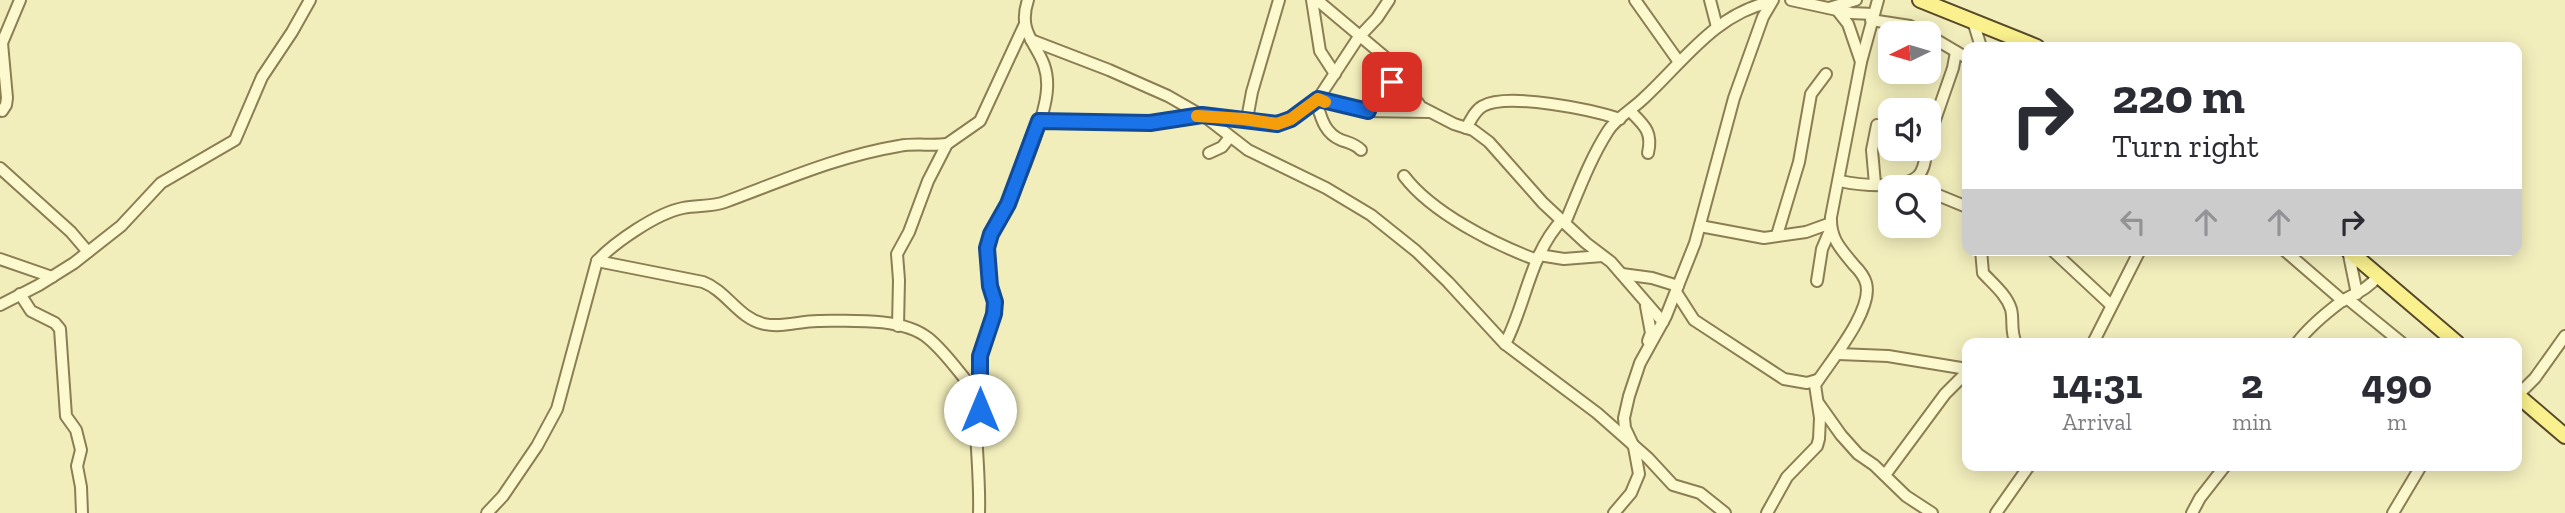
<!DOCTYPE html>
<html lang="en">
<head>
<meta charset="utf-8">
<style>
	:root { --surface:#fff; --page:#f2f2f3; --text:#2b2b33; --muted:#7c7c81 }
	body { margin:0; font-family:"Zilla Slab",serif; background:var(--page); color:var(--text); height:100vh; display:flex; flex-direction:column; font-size:26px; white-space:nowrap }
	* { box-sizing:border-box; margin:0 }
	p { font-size:23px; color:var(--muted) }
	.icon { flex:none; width:38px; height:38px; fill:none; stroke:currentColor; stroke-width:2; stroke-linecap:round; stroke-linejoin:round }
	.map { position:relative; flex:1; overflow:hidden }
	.side { position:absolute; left:1962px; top:338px; width:560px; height:133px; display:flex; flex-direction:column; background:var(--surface); border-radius:14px; box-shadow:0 4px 18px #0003 }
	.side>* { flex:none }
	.banner { position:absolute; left:1962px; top:42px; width:560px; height:214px; border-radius:14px; box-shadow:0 4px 18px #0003; background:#fff; color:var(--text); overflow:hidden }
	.needle { width:46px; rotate:265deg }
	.buttons { position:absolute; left:1878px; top:21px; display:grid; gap:14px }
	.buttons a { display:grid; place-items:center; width:63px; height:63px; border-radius:14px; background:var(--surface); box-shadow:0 4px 18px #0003; font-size:35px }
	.pin { position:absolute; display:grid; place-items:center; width:60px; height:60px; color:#fff; margin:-30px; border-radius:14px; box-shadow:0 4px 10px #0006 }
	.me { position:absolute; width:77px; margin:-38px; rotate:0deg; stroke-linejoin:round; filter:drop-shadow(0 0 5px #0008) }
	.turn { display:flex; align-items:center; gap:24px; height:147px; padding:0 35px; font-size:32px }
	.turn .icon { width:91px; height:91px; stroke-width:2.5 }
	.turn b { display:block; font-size:49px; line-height:60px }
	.lanes { display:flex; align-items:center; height:66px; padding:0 35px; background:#0003; justify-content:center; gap:35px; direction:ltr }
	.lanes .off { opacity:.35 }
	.eta { display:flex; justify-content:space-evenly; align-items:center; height:119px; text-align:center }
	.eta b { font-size:42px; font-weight:800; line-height:49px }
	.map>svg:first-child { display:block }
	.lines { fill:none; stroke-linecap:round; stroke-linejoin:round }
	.minor-casing { stroke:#8b7d54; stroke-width:14 }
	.major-casing { stroke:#574929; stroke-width:18 }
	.minor { stroke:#fcf9cf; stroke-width:10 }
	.major { stroke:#faf18e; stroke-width:14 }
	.route-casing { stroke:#114b97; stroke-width:18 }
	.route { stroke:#1a73e8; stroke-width:12 }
	.slow { stroke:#f59e0b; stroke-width:12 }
</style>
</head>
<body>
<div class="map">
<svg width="2565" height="513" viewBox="0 0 2565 513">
	<rect width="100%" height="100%" fill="#f2eebc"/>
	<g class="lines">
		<defs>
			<g id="minor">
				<path d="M1312 0 1320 51 1335 74"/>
				<path d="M1317 0 1385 57 1421 107 1454 124 1473 130 1489 142 1543 203 1586 243 1611 262 1663 322"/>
				<path d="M1635 0 1679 62"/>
				<path d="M1710 0 1717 27"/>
				<path d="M1791 0 1851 13 1873 14"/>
				<path d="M1829 8 1856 0"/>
				<path d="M1837 10 1848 24 1861 62"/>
				<path d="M1871 20 1910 26 1925 33"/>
				<path d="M1973 21 1981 47"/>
				<path d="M1928 35 1967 58"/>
				<path d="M1360 36 1377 18 1389 0"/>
				<path d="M1031 40 1109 70 1168 96 1208 119 1248 150 1326 188 1371 215 1416 251 1448 282 1505 344 1597 413 1648 458 1673 485 1700 493 1725 513"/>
				<path d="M1318 99 1365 111 1430 112"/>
				<path d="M1316 101C1321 117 1324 133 1341 140 1349 143 1354 143 1361 150"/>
				<path d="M2 111 6 105 7 98 2 43 20 0"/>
				<path d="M1368 111 1373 94 1400 75"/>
				<path d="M1630 111C1644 125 1653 132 1648 153"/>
				<path d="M1206 117 1244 119 1277 124 1291 119 1318 99 1360 35"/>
				<path d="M1247 119 1252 92 1279 0"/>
				<path d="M1039 121 1151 123 1202 115"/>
				<path d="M1466 128C1471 120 1475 110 1483 106 1508 92 1593 110 1620 119"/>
				<path d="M1928 140 1953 68 1956 52"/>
				<path d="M1209 153 1222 147 1230 137"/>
				<path d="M0 168 71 232 88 252"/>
				<path d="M1404 176C1432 213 1494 244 1537 260"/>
				<path d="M1840 181C1858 185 1903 190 1918 176 1925 169 1925 158 1927 149"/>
				<path d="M1875 184 1872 150 1877 125"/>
				<path d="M1928 191 1967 207"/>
				<path d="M1565 223C1578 192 1590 159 1608 131 1616 118 1633 109 1644 98 1683 62 1715 14 1770 2"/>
				<path d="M1700 226 1764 238 1806 232 1831 223"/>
				<path d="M1777 235 1799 162 1811 94 1826 74"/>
				<path d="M1981 250 1983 273C1993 284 2006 294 2011 309 2014 321 2010 331 2016 343"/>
				<path d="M2052 250 2111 305"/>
				<path d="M2284 250 2343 301"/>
				<path d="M2348 250 2357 294"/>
				<path d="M1539 255 1564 259 1602 256"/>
				<path d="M0 259 52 277"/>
				<path d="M597 261 703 282C727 291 738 318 764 324 783 328 799 321 818 321 849 321 902 317 928 338 948 354 963 379 981 398"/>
				<path d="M1622 274 1652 278 1678 286"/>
				<path d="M1817 281 1822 249 1831 228"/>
				<path d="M1676 292 1694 320 1784 379 1807 383 1817 380"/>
				<path d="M20 294 31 311 55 323 60 329 66 416 76 430 81 450 77 466 81 487 82 513"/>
				<path d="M2348 299 2402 343"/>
				<path d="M0 305 39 285 74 263 121 226 161 183 235 140 262 77 292 32 310 0"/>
				<path d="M1646 306 1651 333 1648 341"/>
				<path d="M898 326 899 280 897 254 909 232 928 181 947 144 980 121 1024 26"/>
				<path d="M2093 343 2140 250"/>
				<path d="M2297 343C2309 327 2326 313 2342 301 2356 293 2368 289 2378 276"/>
				<path d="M1505 344C1526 304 1530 254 1562 220"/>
				<path d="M1838 354 1888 356 1967 369"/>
				<path d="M2518 395 2535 378 2565 336"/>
				<path d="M1819 404 1841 435 1858 454 1874 465 1906 496 1932 513"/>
				<path d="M1885 475 1945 394 1967 372"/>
				<path d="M487 513 503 496 537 446 557 409 597 261C615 242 657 213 683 208 697 205 711 207 725 202 782 181 838 156 899 146 914 143 931 146 947 144"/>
				<path d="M979 513C980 485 977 457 976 428 976 417 981 404 981 392 982 381 979 371 980 360 981 342 993 328 994 310 996 289 984 268 987 247 989 231 1002 218 1008 204 1020 180 1046 115 1047 89 1050 47 1014 41 1028 0"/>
				<path d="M1614 513 1631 493 1639 474 1634 447 1625 428 1624 418 1629 396 1640 363 1666 316 1695 243 1734 98 1763 17 1773 0"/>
				<path d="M1767 513 1787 477 1817 446 1819 439 1820 418 1815 385C1829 363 1874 310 1866 283 1864 276 1859 270 1854 265 1841 249 1830 239 1831 217L1861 62 1878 0"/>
				<path d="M1996 513 2029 466"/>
				<path d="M2192 513 2200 498 2225 466"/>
				<path d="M2393 513 2421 466"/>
			</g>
			<g id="major">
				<path d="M1920 0 2037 47"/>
				<path d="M2348 250 2457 343"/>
				<path d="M2516 394 2565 436"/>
			</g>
		</defs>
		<use href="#minor" class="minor-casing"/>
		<use href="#major" class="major-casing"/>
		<use href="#minor" class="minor"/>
		<use href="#major" class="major"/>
	</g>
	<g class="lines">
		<defs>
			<path id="route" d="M980 410V356L994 314 995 302 990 286 987 248 991 234 1008 204 1039 121 1150 123 1202 115 1277 124 1291 119 1318 99 1368 111 1373 94 1392 82"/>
		</defs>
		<use href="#route" class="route-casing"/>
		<use href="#route" class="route"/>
		<path class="slow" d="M1197 116 1244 119 1277 124 1291 119 1318 99 1325 102"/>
	</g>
</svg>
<div class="buttons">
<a><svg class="needle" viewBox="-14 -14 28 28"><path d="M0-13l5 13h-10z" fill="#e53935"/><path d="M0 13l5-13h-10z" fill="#7c7c81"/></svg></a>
<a><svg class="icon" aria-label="sound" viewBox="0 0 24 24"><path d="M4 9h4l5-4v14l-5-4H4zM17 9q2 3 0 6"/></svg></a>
<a><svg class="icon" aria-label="search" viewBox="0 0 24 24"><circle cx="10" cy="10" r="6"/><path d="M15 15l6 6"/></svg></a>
</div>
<div class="pin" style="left:1392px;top:82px;background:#d93025"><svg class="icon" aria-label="arrive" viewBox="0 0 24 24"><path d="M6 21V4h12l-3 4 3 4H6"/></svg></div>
<svg class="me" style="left:980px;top:410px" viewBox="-20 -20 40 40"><circle r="19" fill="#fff"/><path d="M0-13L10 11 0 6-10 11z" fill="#1a73e8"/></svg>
<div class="banner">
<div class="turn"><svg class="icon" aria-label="right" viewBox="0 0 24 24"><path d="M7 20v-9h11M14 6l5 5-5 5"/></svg><div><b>220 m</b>Turn right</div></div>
<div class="lanes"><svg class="icon off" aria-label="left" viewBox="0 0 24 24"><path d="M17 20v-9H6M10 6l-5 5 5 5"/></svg><svg class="icon off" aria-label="ahead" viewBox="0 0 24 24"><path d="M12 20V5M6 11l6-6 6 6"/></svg><svg class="icon off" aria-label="ahead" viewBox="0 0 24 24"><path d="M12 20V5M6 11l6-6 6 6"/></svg><svg class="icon" aria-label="right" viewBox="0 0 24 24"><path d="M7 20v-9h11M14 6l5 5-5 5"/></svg></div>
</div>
<section class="side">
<div class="eta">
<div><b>14:31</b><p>Arrival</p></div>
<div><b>2</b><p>min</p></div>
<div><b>490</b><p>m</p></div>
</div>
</section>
</div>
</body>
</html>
